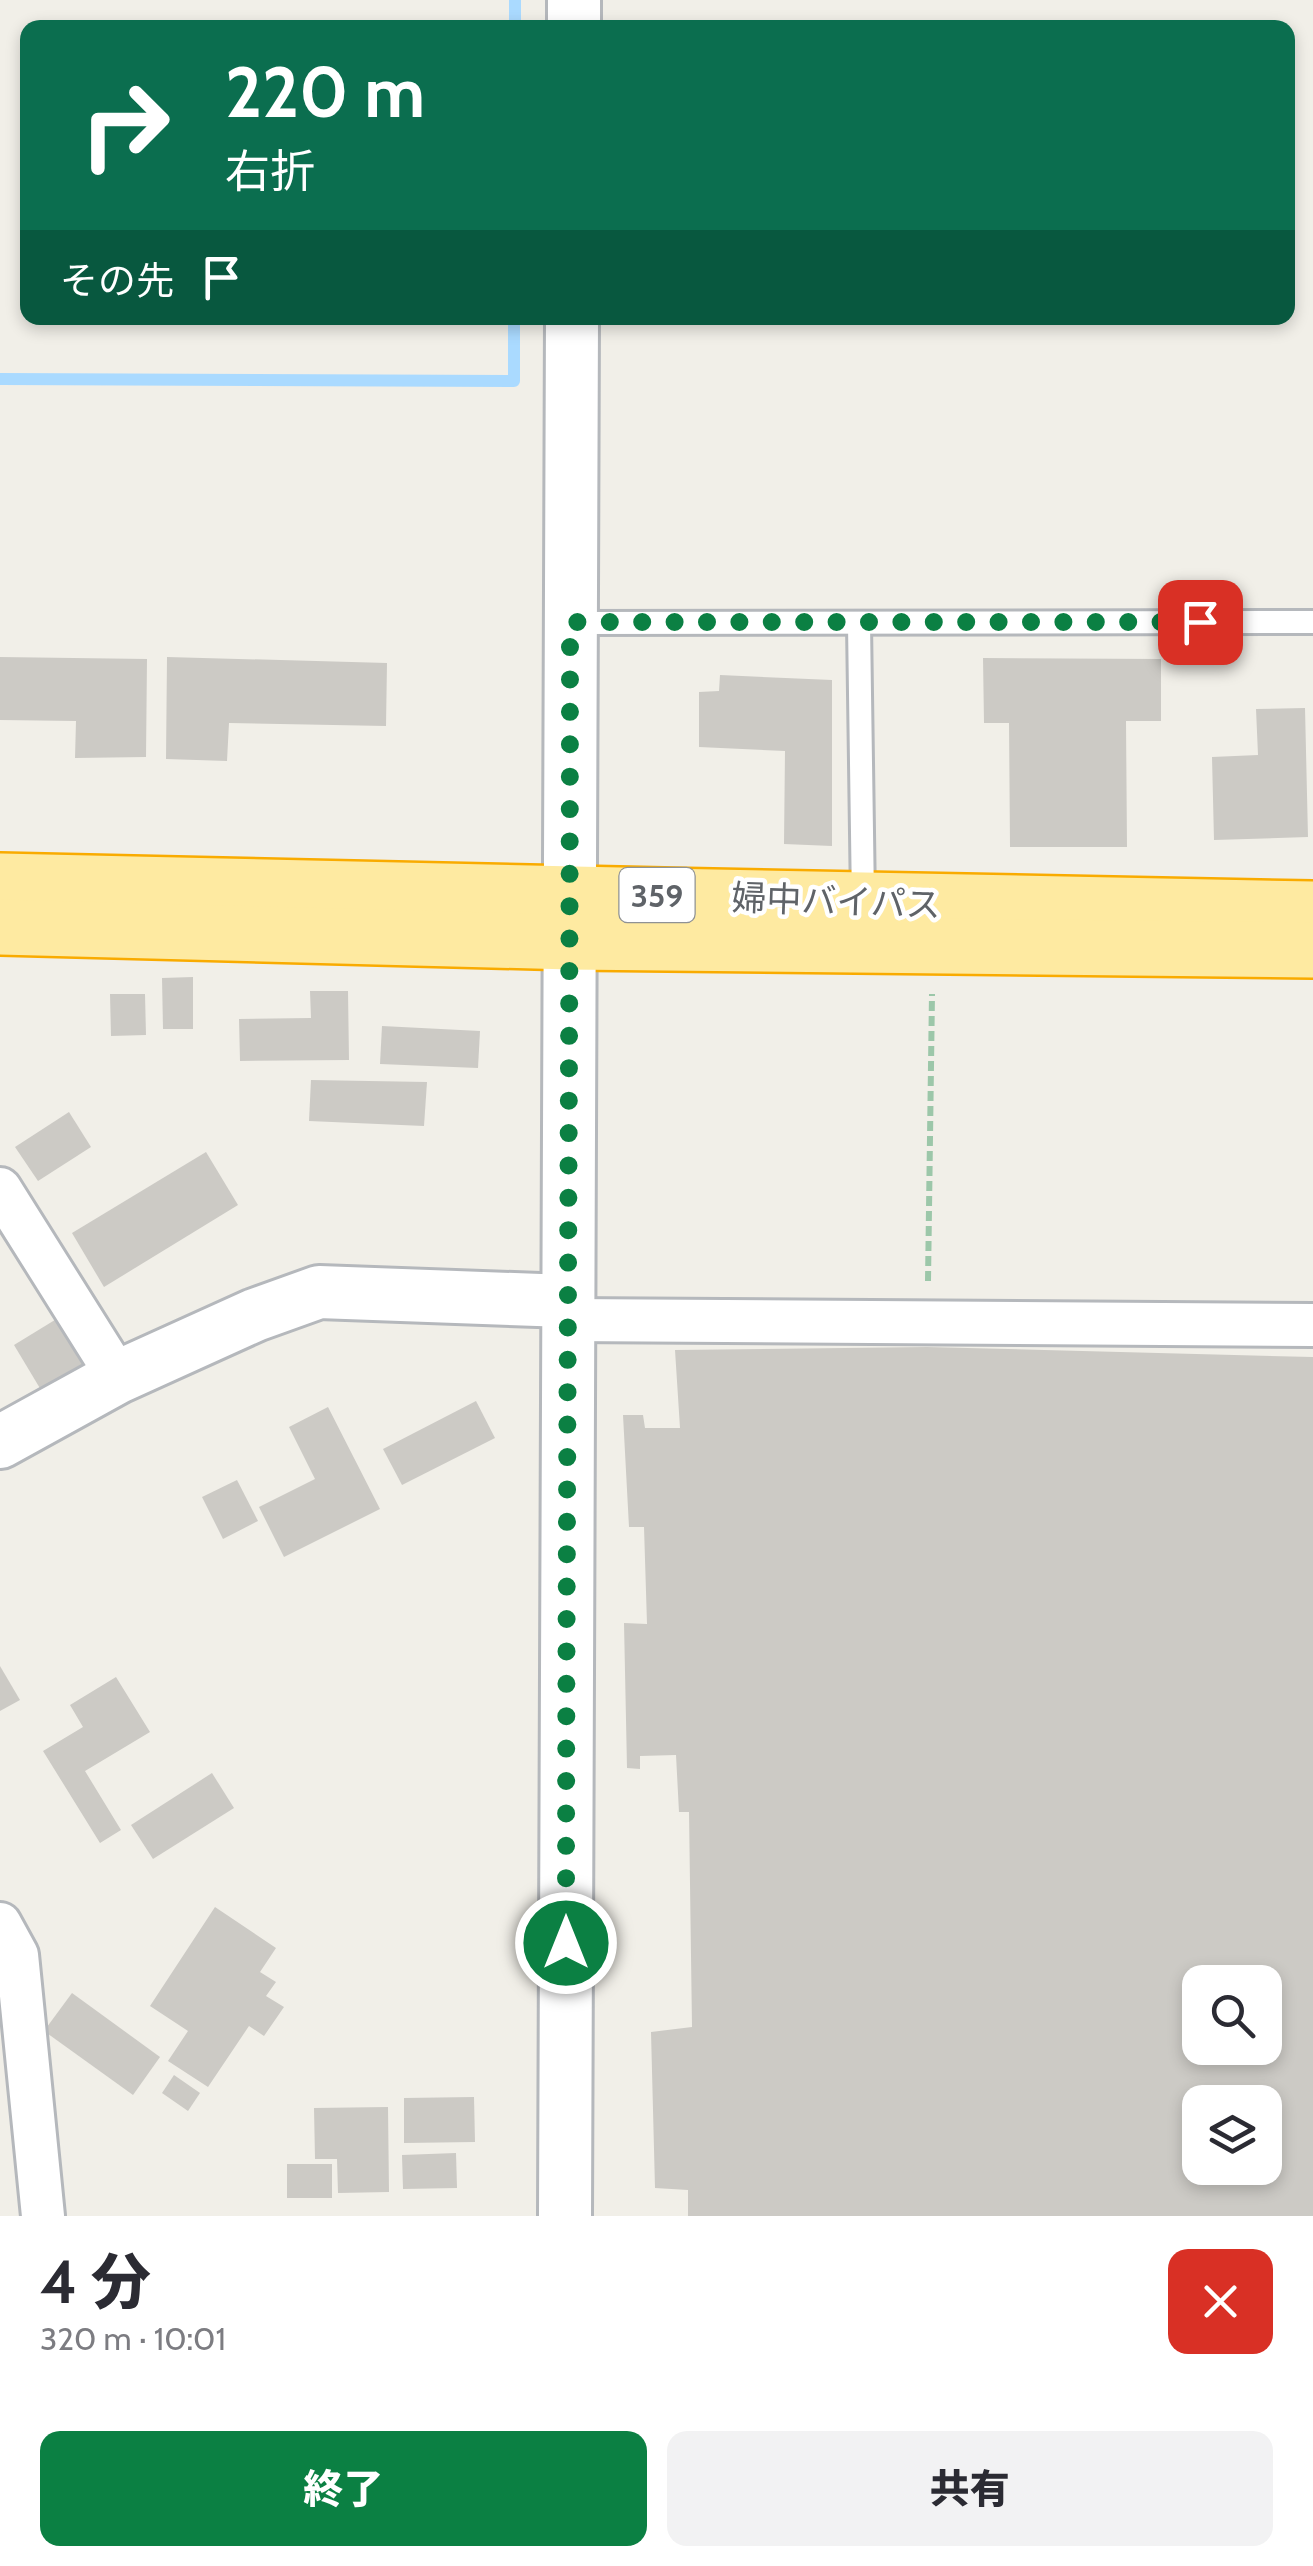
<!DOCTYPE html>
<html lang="ja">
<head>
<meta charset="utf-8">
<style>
	:root { --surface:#fff; --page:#f2f2f3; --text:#2b2b33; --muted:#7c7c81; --accent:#0b8043 }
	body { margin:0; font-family:Cabin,"Noto Sans JP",sans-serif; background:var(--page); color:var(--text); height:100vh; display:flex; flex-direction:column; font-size:38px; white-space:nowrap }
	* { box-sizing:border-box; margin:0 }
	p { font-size:32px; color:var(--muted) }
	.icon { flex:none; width:55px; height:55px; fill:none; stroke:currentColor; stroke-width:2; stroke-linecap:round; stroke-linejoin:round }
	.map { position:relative; height:2216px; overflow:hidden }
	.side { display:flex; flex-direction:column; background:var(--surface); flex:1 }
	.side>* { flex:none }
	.guide { position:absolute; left:20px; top:20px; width:1275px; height:305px; border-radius:20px; box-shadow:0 5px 15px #0003; background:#0b6e4f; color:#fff; overflow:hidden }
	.tools { position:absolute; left:1182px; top:1965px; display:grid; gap:20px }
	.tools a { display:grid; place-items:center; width:100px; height:100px; border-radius:20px; background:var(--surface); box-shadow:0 5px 15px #0003; font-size:50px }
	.pin { position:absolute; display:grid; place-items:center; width:85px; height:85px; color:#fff; margin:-42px; border-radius:20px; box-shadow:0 5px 15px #0006 }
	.me { position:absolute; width:110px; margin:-55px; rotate:0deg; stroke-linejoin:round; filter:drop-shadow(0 0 8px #0008) }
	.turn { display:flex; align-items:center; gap:35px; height:210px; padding:0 40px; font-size:45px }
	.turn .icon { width:130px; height:130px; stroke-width:2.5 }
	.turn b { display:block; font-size:70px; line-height:85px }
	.then { display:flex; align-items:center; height:95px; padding:0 40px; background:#0003; gap:20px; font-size:38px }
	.round { display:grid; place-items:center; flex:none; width:105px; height:105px; border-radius:20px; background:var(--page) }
	.head { display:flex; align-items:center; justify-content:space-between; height:170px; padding:0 40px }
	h1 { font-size:60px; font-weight:800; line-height:75px }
	.button { display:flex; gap:20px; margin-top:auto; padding:20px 40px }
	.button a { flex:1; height:115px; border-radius:20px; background:var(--accent); color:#fff; font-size:40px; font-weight:800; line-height:115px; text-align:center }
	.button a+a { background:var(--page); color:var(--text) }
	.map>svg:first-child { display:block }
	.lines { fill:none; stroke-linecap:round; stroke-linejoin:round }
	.stream { stroke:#aadaff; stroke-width:12 }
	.building { fill:#cccac5; fill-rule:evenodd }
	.service-casing { stroke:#b5b8bc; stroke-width:28 }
	.minor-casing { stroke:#b5b8bc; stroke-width:48 }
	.tertiary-casing { stroke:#b5b8bc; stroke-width:58 }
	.trunk-casing { stroke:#f9ab00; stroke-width:60 }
	.path { stroke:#9cc7a9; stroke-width:6; stroke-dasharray:10 5; stroke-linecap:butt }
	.service { stroke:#fff; stroke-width:22 }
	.minor { stroke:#fff; stroke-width:42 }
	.tertiary { stroke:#fff; stroke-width:52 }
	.trunk { stroke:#feeaa1; stroke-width:55 }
	.route { stroke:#0b8043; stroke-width:18; stroke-dasharray:0 32.4 }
	.labels { text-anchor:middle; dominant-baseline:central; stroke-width:9; stroke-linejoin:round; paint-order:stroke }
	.shield { fill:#fff; stroke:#8f9295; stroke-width:2.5 }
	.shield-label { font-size:32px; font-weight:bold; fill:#5f6368 }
	.street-label { font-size:35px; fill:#5f6368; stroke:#fff }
</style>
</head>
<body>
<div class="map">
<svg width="1313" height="2216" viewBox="0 0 1313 2216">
	<rect width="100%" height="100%" fill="#f1efe8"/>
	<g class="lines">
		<g class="stream">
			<path d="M515 28V0"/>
			<path d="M0 379 514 381V318"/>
		</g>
	</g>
	<g class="building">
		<path d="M0 657 147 659 146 757 75 758 76 721 0 720Z"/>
		<path d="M167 657 387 663 386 726 229 723 227 761 166 759Z"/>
		<path d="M983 658 1161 659V721H1126L1127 847H1010L1009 723H984Z"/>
		<path d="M720 675 832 680V846L784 844 785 751 699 747V692L719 691Z"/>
		<path d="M1305 708 1308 837 1214 840 1212 757 1258 755 1256 709Z"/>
		<path d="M193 977V1029H163L162 978Z"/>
		<path d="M310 991H348L349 1060 240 1061 239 1019 311 1018Z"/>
		<path d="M110 994H145L146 1035 111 1036Z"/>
		<path d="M382 1026 480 1031 478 1068 380 1064Z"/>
		<path d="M311 1080 427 1082 424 1126 309 1121Z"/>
		<path d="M69 1112 91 1147 38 1181 15 1147Z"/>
		<path d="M206 1152 238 1205 104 1287 72 1233Z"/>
		<path d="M63 1315 93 1367 44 1395 14 1345Z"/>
		<path d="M927 1347 1313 1357V2216H688V2190L655 2188 651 2032 692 2027 689 1812H679L676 1755 640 1756V1769L627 1768 624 1623 647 1624 644 1527H629L623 1415H643L645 1428H680L675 1350ZM1200 1982H1265V2048H1200ZM1200 2102H1265V2168H1200Z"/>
		<path d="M476 1401 495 1438 402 1485 383 1449Z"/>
		<path d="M328 1407 380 1509 284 1557 259 1507 315 1479 289 1427Z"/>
		<path d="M237 1480 258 1521 223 1539 202 1497Z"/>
		<path d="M0 1666 20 1700 0 1711Z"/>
		<path d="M116 1677 150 1732 85 1771 121 1830 100 1843 43 1751 83 1727 70 1705Z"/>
		<path d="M212 1773 234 1808 153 1859 131 1825Z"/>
		<path d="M215 1907 276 1948 260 1972 276 1982 266 1996 284 2007 264 2036 249 2026 208 2087 168 2061 188 2031 150 2006Z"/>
		<path d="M72 1993 160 2057 133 2095 44 2031Z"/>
		<path d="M174 2075 200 2093 188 2111 162 2093Z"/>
		<path d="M474 2097 475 2142 404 2143V2098Z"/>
		<path d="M388 2107 389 2192 338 2193 337 2159H315L314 2108Z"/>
		<path d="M456 2153 457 2188 403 2189 402 2155Z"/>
		<rect x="287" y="2164" width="45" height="34"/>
	</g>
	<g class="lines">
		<defs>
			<g id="service">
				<path d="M570 623 1313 622"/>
				<path d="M859 624 863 901"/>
			</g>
			<g id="minor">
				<path d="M0 1189 118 1377"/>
				<path d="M567 1320 1313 1325"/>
				<path d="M0 1924 17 1955 43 2216"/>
			</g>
			<g id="tertiary">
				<path d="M574 28V0"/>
				<path d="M0 1442 118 1377 255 1315 319 1292 567 1301"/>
				<path d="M565 2216 572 318"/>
			</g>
			<g id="trunk">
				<path d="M0 881C438 889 875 903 1313 909"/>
				<path d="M0 927 571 942 1313 950"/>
			</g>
		</defs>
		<use href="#service" class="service-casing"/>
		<use href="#minor" class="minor-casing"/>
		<use href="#tertiary" class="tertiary-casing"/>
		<use href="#trunk" class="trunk-casing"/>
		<path class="path" d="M928 1281 932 994"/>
		<use href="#service" class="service"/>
		<use href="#minor" class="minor"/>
		<use href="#tertiary" class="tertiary"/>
		<use href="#trunk" class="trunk"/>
	</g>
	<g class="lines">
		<path class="route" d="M566 1943C566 1503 570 1063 570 622H1200"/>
	</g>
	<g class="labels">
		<rect class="shield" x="619.5" y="868" width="75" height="54" rx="8"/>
		<g class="shield-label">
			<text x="657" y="895">359</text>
		</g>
		<g class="street-label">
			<text transform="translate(836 901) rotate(2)">婦中バイパス</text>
		</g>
	</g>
</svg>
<div class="tools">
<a><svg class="icon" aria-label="search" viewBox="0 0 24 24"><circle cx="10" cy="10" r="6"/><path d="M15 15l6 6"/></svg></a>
<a><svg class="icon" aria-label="layers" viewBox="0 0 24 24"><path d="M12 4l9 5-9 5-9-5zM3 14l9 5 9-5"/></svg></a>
</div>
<div class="pin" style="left:1200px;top:622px;background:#d93025"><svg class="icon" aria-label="arrive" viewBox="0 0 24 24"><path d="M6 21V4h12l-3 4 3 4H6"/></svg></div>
<svg class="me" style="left:566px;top:1943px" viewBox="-20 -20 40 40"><circle r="17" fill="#0b8043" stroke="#fff" stroke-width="3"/><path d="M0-11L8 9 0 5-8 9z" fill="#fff"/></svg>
<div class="guide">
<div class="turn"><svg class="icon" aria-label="right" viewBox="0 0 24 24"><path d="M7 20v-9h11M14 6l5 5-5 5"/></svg><div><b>220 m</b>右折</div></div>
<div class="then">その先<svg class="icon" aria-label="arrive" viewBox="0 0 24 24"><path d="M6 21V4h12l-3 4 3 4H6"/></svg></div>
</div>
</div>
<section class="side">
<div class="head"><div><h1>4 分</h1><p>320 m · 10:01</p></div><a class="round" style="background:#d93025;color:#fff"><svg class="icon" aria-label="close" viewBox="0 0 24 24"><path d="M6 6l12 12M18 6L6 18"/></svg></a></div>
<div class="button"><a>終了</a><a>共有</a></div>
</section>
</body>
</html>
